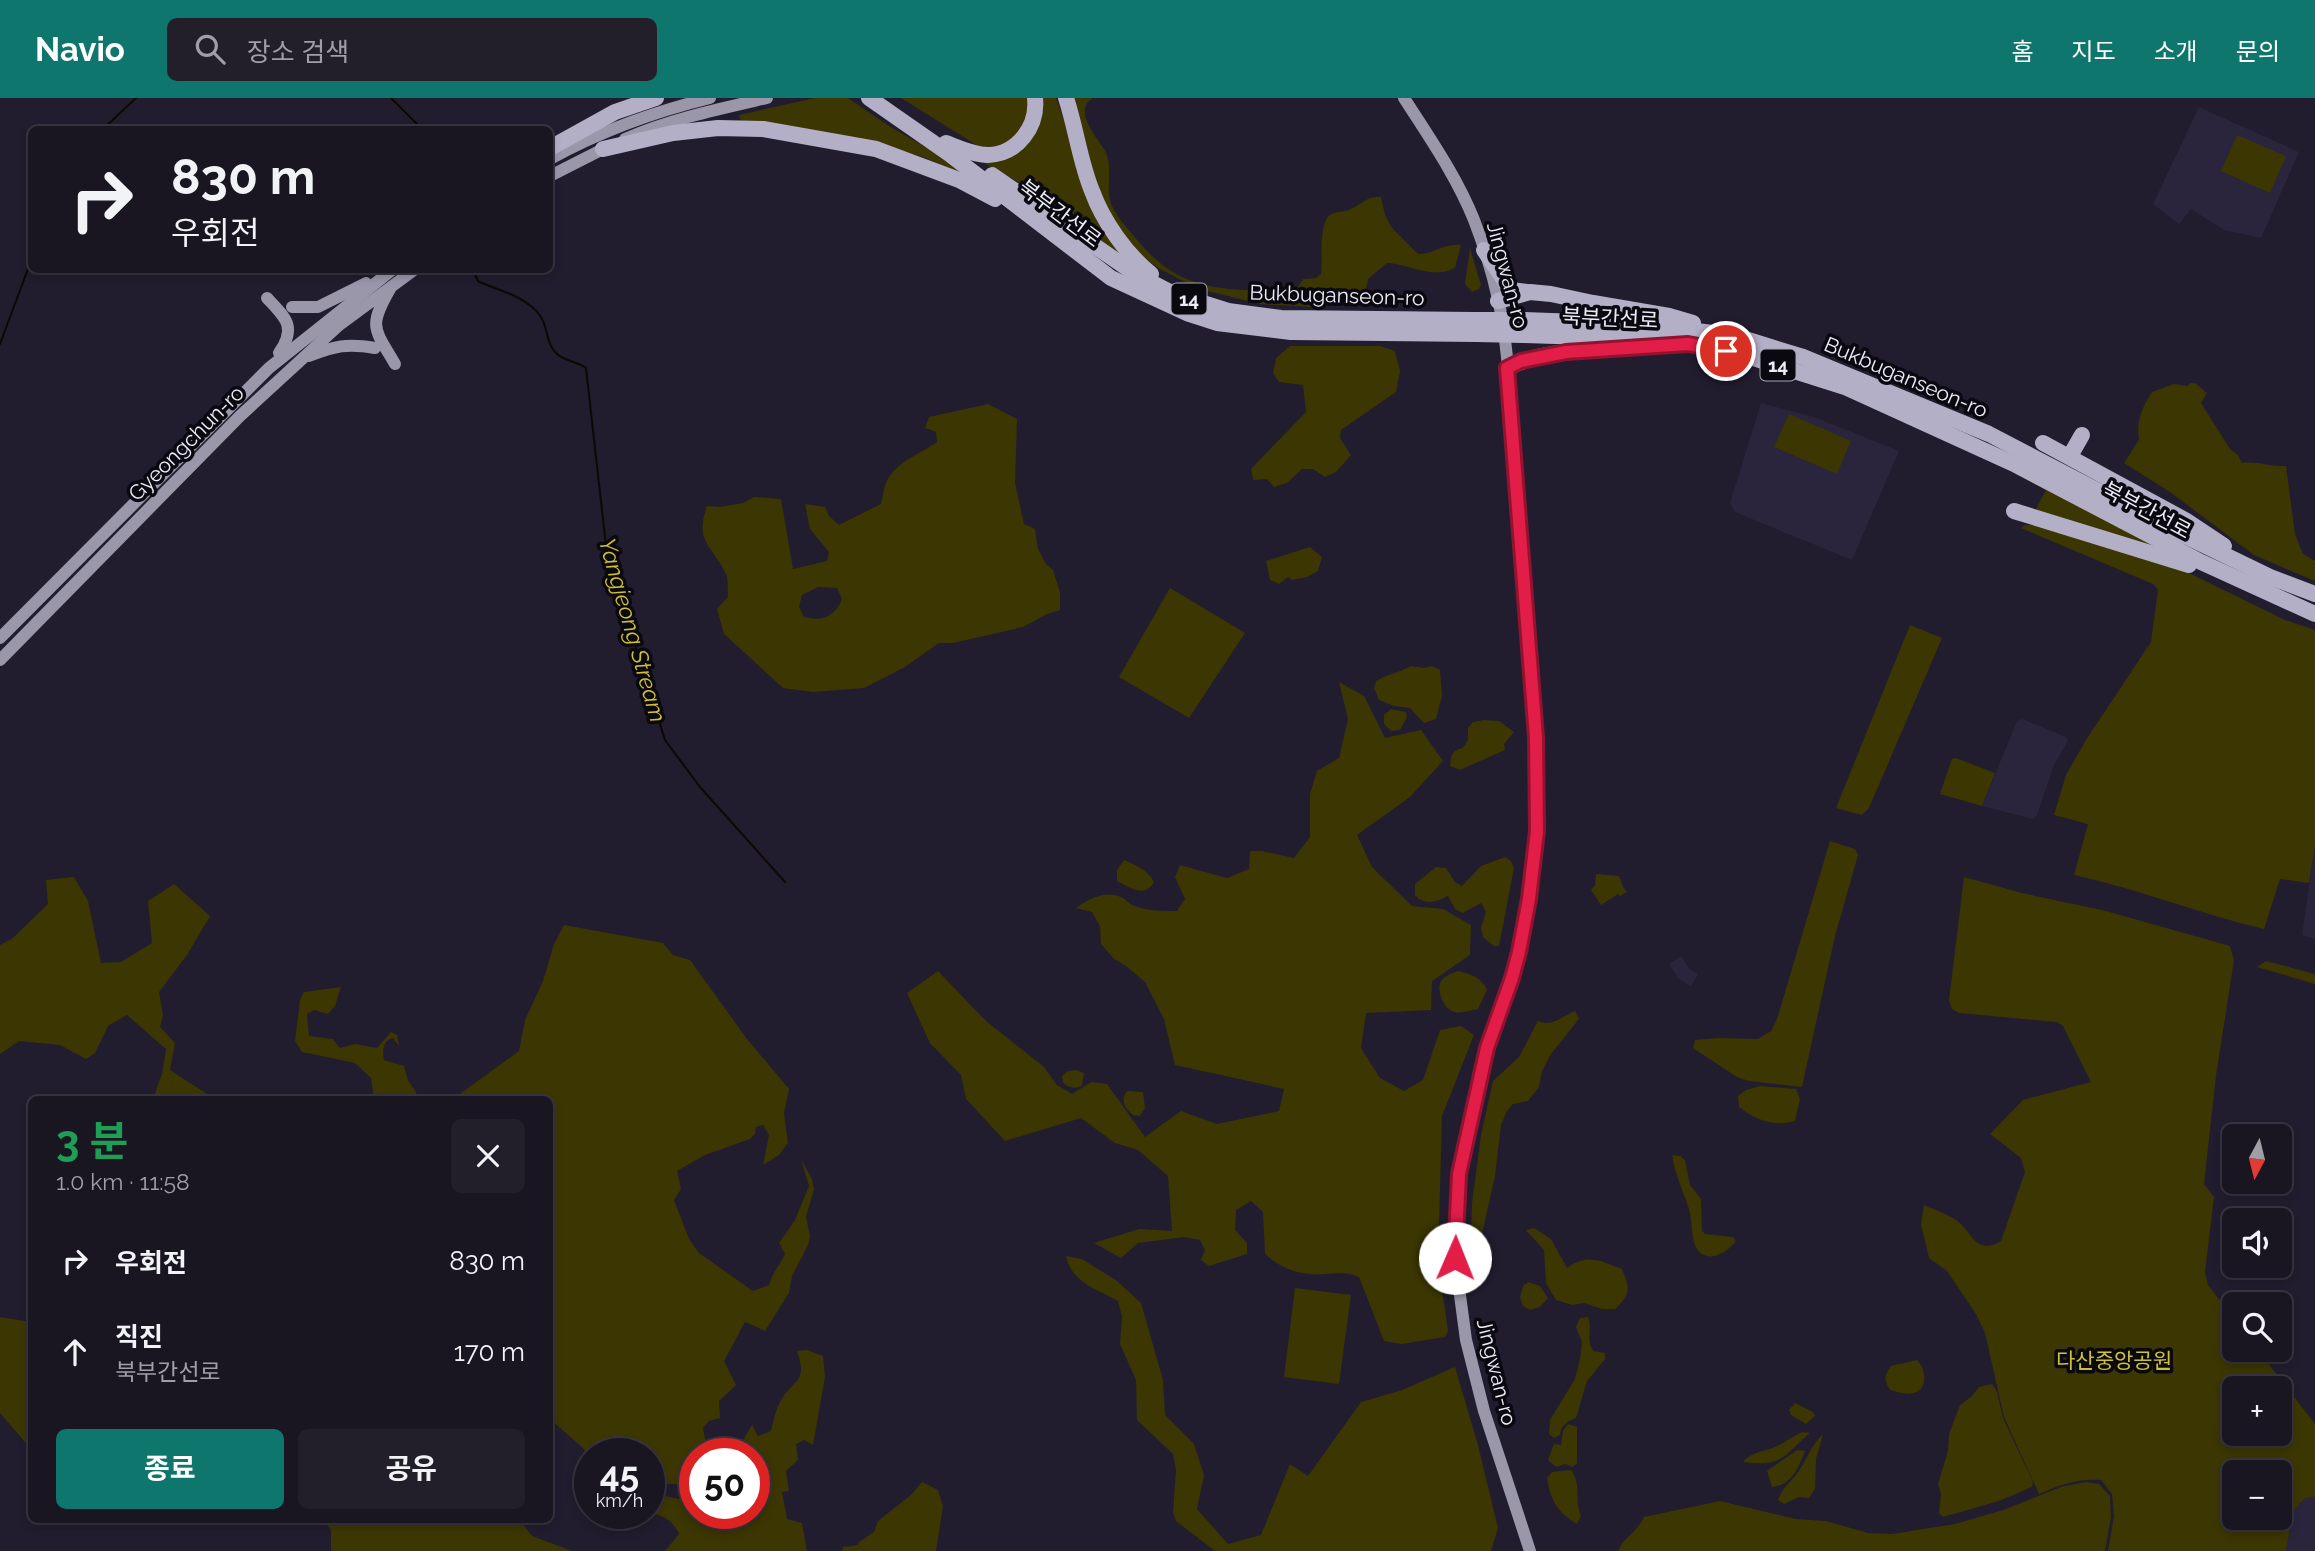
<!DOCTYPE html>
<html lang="ko">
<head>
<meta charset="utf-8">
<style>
	:root { --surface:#191622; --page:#221f2a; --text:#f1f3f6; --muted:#9f9fa5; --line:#373540; --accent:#0f766e }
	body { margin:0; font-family:Raleway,"Noto Sans KR",sans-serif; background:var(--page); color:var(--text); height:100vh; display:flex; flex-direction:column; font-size:26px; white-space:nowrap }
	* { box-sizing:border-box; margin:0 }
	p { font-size:23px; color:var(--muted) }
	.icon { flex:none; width:38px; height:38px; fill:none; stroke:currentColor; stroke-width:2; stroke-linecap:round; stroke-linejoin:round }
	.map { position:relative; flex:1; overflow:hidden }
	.sheet { position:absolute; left:28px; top:998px; width:525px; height:427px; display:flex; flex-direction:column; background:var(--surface); border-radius:10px; box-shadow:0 4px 10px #0003,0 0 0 2px var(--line) }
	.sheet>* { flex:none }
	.hud { position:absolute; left:28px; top:28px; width:525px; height:147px; border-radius:10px; box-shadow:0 4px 10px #0003,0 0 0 2px var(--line); background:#191622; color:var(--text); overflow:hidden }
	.needle { width:46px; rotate:187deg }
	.tools { position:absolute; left:2222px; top:1026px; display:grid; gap:14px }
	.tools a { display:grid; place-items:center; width:70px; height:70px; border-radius:10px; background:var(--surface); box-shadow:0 4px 10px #0003,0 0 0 2px var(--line); font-size:35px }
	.speed { position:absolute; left:574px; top:1340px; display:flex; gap:14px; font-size:35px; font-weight:700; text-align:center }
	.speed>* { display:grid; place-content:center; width:91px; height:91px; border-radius:50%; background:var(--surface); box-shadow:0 4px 10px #0003,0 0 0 2px var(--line); line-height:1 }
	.speed small { font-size:18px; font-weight:400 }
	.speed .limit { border:10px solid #d22; background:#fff; color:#111 }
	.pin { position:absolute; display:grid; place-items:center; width:60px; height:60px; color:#fff; margin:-30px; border:4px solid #fff; border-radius:50%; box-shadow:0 2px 7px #0007 }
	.me { position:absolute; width:77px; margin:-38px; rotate:1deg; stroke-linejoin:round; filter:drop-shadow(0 0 5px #0008) }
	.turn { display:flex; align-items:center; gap:24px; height:147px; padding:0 28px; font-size:32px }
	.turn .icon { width:91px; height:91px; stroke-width:2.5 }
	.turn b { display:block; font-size:49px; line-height:60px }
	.round { display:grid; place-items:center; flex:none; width:74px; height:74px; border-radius:10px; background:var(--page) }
	.headline { display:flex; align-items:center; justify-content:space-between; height:119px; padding:0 28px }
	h1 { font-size:42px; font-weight:700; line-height:52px; color:#1e9e55 }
	.action { display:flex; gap:14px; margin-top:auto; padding:14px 28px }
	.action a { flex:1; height:80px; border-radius:10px; background:var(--accent); color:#fff; font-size:28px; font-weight:700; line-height:80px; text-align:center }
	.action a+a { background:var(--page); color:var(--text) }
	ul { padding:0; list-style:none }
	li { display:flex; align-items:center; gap:21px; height:91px; padding:0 28px }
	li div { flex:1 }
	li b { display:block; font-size:26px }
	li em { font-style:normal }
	header { display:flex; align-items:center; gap:42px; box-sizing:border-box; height:98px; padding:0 35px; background:var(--accent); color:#fff }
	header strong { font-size:33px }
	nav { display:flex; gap:38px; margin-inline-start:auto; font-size:24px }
	.search { width:490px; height:63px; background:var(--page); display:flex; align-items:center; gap:18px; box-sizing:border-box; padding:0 24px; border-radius:10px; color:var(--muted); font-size:26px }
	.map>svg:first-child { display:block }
	.built { fill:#2a253c }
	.green { fill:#3b3602; fill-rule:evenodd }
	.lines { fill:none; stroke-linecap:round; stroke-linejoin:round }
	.stream { stroke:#0b0901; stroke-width:2 }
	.major { stroke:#9a97aa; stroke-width:12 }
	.highway { stroke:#b3afc6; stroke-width:16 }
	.highway-bridge { stroke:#b3afc6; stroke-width:16 }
	.route-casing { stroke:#92132f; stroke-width:18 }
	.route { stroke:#e11d48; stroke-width:12 }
	.labels { text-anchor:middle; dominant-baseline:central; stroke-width:7; stroke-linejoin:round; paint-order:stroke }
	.shield { fill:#0a0910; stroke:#a8a7b2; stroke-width:2 }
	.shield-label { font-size:19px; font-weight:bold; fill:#ecebf7 }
	.street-label { font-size:21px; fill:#ecebf7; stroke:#0a0910 }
	.park-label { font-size:21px; fill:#d0c231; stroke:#0a0910 }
	.water-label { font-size:23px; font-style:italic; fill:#d0c231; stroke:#0a0910 }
</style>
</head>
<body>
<header>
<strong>Navio</strong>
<div class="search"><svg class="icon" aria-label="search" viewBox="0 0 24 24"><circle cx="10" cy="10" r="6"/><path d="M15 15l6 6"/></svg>장소 검색</div>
<nav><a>홈</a><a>지도</a><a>소개</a><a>문의</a></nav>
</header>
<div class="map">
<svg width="2315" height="1453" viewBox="0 0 2315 1453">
	<rect width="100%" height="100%" fill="#211d2e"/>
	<g class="built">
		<path d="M2199 9 2299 54 2261 140 2224 132 2191 111 2179 126 2153 106Z"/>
		<path d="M1761 305 1814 319 1899 353 1852 462 1735 414 1730 405Z"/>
		<path d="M2022 621 2066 639 2068 643 2054 667 2037 717 2033 721 1982 708 2017 623Z"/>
		<path d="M2315 747V841L2302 837Z"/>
		<path d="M1681 858 1690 872 1698 876 1691 888 1679 881 1669 866Z"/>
		<path d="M2315 1399V1453H2286L2293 1413 2305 1400Z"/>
	</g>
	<g class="green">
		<path d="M815 0H848L889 28 936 55 968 78 923 59 876 45 741 23 739 17Z"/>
		<path d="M901 0H1033L1029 27C1010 42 1003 52 978 48Z"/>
		<path d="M1040 0H1056L1068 33 1084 94 1095 119 1134 167 1015 82 982 64 1001 62Z"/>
		<path d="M1068 0H1093C1073 12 1095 37 1104 51 1115 69 1104 90 1112 108 1118 121 1129 132 1138 143 1184 199 1231 190 1295 194L1303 181 1316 180 1321 176C1323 163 1318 126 1330 117 1336 113 1345 114 1351 111 1365 105 1364 99 1381 99L1385 117 1392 130 1418 156C1436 156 1442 145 1461 147L1455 170C1432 182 1410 166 1387 165L1368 181 1365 197 1358 204 1324 205 1312 209 1260 206 1199 191 1158 170 1134 152 1093 89Z"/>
		<path d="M2237 37 2286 58 2270 95 2221 73Z"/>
		<path d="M1470 150 1481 187 1479 191 1472 194 1465 186Z"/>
		<path d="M1290 248H1380L1395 253 1400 273 1396 294 1341 332 1340 340 1351 357 1336 374 1325 379 1313 371H1302L1287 385 1274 389 1267 381 1253 382 1251 371 1306 314 1303 287 1279 284 1273 275 1276 260Z"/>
		<path d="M2191 285H2195L2207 295 2201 305 2230 351 2238 357 2242 365C2259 363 2269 369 2286 368L2295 436 2303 456 2315 463V483L2254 457 2170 394 2124 365 2139 342C2136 324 2142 309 2152 294L2174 286 2187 288Z"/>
		<path d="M988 306 1017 321 1015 385 1024 426 1035 431 1038 451 1046 466 1053 472 1060 494V512L1047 516 1023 529 953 545H939L905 569 864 590 813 594 783 590 724 536 717 511 728 499C727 492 729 483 726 476 712 446 694 445 707 408L720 409 743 405 754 399 781 401 793 471 827 463 829 454 810 431 805 406 825 409 829 418 839 427 881 406C883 400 883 391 886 385 894 364 921 356 937 344L936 334 925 330 929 319ZM818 489 837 490 842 501C836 518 822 524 804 519L799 509 802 497Z"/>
		<path d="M1789 316 1851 343 1837 376 1774 349Z"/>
		<path d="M2046 392 2180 457 2034 415Z"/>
		<path d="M2025 427H2033L2187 474 2285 522 2315 532V747L2309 785 2280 781 2264 831C2200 816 2139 791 2074 777L2088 726 2054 717 2066 677 2086 642 2151 544 2158 492 2153 486 2021 430Z"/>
		<path d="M1310 449 1322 459 1318 473 1307 479 1292 482 1288 479 1279 486 1270 482 1266 463Z"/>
		<path d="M1170 490 1245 535 1189 620 1119 579Z"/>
		<path d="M1910 527 1942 540 1869 710 1862 717 1836 710Z"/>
		<path d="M1411 568 1424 570 1432 568 1440 572 1442 598 1436 621 1424 625 1410 610 1394 608 1379 602 1374 590 1376 583C1387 576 1399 575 1411 568Z"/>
		<path d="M1339 584 1364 598 1385 640 1421 632 1443 663 1410 699 1357 737 1372 769 1412 808 1443 811 1471 827 1470 857 1432 883 1431 912 1366 915 1361 950 1380 980 1404 993 1423 982 1440 932 1461 928 1474 937 1442 1018 1438 1163 1448 1233 1445 1239 1402 1246 1384 1243 1359 1179C1338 1171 1331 1178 1310 1176 1293 1175 1277 1167 1265 1156L1263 1114 1251 1103 1236 1112 1235 1132 1247 1145V1156L1209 1168 1201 1162 1205 1152 1200 1142 1184 1139 1138 1145 1121 1160 1094 1145 1139 1131 1172 1133 1168 1078 1138 1052 1115 1045 1081 1020 1005 1043 966 1001 961 977 930 945 907 895 938 873 986 923 1044 969 1057 987 1072 996 1091 984 1107 986 1145 1039 1181 1013 1217 1026 1279 1013 1284 991 1175 967 1164 921 1145 884 1126 868 1114 861 1101 846 1100 828 1092 814 1076 810C1088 801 1107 791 1123 800 1126 802 1128 805 1132 807 1146 813 1161 813 1177 813L1185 801 1175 779 1180 767 1227 780 1249 771 1250 753H1262L1294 760 1310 739V696L1317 673 1339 660 1348 621Z"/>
		<path d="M1391 611 1406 614 1407 619 1400 632 1391 633 1384 626V617Z"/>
		<path d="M1484 622 1499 623 1514 634 1504 646 1505 652 1460 672 1450 668C1451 657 1452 652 1463 650L1468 642V630L1473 624Z"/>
		<path d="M1956 660 1995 675 1982 708 1940 696 1952 661Z"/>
		<path d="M1830 743 1855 751 1858 757 1835 838 1802 989 1749 983 1737 979 1693 950 1695 942 1718 940 1758 941 1771 933 1777 921Z"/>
		<path d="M1505 759 1511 763 1514 770 1499 848H1494L1483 839 1481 830 1486 814 1481 805 1463 815 1455 811 1448 798C1436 804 1424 808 1415 797V786L1436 769 1446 770 1455 784 1462 788 1481 768Z"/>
		<path d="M1124 762C1136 767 1148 772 1154 784 1145 801 1129 789 1117 783V772Z"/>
		<path d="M1596 776 1619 778 1623 789 1627 794 1620 798 1618 796 1601 807 1591 792 1595 787Z"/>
		<path d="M74 779 88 803 101 865 121 864 152 845 148 803 174 786 210 818 187 857 159 894 163 917 160 929 175 945 170 972 207 996 223 1001H153L162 976 166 951 127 917 108 928 95 955 86 961 60 947 19 943 0 956V847L13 840 48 806 46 782Z"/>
		<path d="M1964 779 2022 795 2106 813 2230 848 2234 862 2216 978 2204 1086 2214 1099 2205 1174 2208 1187 2235 1222V1251H2257L2315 1326V1399L2305 1400 2293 1413 2286 1453H2108L2114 1418 2112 1396 2101 1382C2078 1380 2059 1387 2039 1396L2004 1319 1985 1235 1976 1216 1947 1173 1929 1160 1921 1126 1924 1107C1934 1112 1946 1115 1956 1122 1973 1134 1975 1158 2001 1143L2025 1074 2021 1060 1990 1036 2023 1002 2091 984 2063 928 2057 924 1959 915 1952 911 1949 902ZM2235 1290H2280V1335H2235ZM2235 1374H2280V1419H2235Z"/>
		<path d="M564 827 663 845 673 857 690 862 747 941 789 991 784 1015 788 1045 779 1057 763 1067 769 1037 763 1027 756 1029 755 1036 750 1041 705 1057 677 1073 681 1091 674 1102 689 1141 699 1155 753 1193 769 1187C772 1175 780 1167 785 1156L779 1145 795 1122 809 1088 801 1061 812 1081 814 1091 806 1119 810 1138 808 1147 792 1178 789 1195 765 1233 745 1224 724 1263 736 1287 719 1303 720 1320 709 1323 703 1330 707 1352 712 1356H695V1378L687 1386H663L661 1393 665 1398 684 1402 695 1395V1416H754V1356H735L752 1327 758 1338 771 1333C773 1325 775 1314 779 1306 791 1281 809 1287 797 1253L807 1252 823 1258 825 1279 813 1347 804 1342 796 1346 798 1362 786 1373 789 1393 782 1394 787 1421 802 1425 807 1453H665L679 1436C670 1418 658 1415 639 1416H638H649V1356H590V1361L583 1350 550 1321V1001H453L519 953 525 922 543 883 554 846Z"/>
		<path d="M2266 863 2315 876V886L2257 869Z"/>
		<path d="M1458 873C1471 876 1481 879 1487 892L1478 911C1471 912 1462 916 1455 914 1445 913 1437 895 1440 886 1442 878 1451 876 1458 873Z"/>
		<path d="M341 889 335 908 328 916 314 912 307 916 309 938 333 941 340 950 355 946 377 950 391 934 397 937 399 948 393 940C383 942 382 953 384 962L404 968 408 982 420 1001H374L371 980 355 965 302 954 295 943 300 902 304 894Z"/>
		<path d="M1575 913 1579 921 1551 956 1542 973 1539 989 1528 1003 1513 1006 1507 1013 1501 1027 1495 1078 1482 1136 1479 1175 1474 1179 1470 1168 1472 1105 1481 1037 1493 983 1519 959 1538 923C1553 929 1561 919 1575 913Z"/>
		<path d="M1076 972 1084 975 1082 988C1074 991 1068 990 1063 984L1062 978 1068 973Z"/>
		<path d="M1760 988 1796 991 1800 1001 1795 1023C1773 1029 1756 1022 1739 1009L1738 998 1746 992Z"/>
		<path d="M1127 993 1143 994 1145 1010 1140 1018 1133 1017C1125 1010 1120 1003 1127 993Z"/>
		<path d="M1672 1057 1680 1058 1685 1062 1690 1087 1701 1101 1702 1133 1705 1136 1733 1139 1736 1143C1725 1158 1701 1168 1694 1144 1691 1133 1692 1122 1689 1111 1683 1093 1675 1076 1672 1057Z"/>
		<path d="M1534 1130 1551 1141 1567 1170C1588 1155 1600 1163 1622 1171 1630 1191 1631 1196 1615 1211H1602L1584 1205 1572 1207 1556 1202 1546 1185 1544 1152 1526 1132Z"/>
		<path d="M1066 1158 1082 1161 1117 1183 1141 1205 1163 1282 1165 1317 1194 1346 1204 1377 1197 1411 1228 1446 1261 1437 1290 1366 1308 1378 1361 1304 1402 1292 1455 1269 1478 1347 1498 1430 1491 1453H1215L1176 1423 1173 1414 1176 1372 1173 1356 1137 1322 1136 1282 1120 1246 1122 1219 1118 1203C1095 1190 1072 1185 1066 1158Z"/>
		<path d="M1528 1184 1540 1188 1548 1200 1540 1209 1530 1212 1523 1208 1520 1199 1523 1188Z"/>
		<path d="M1295 1190 1351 1197 1339 1286 1284 1279Z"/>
		<path d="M0 1219 31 1224V1351L0 1315Z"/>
		<path d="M1588 1219C1593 1231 1585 1243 1594 1253L1605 1255V1261L1587 1283 1576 1320C1568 1323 1561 1327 1560 1337L1554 1340 1549 1336 1550 1322 1575 1281 1580 1261 1582 1244 1576 1229 1580 1220Z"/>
		<path d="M1917 1262C1926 1270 1929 1291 1914 1295 1906 1297 1898 1294 1890 1292 1884 1282 1884 1278 1891 1268Z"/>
		<path d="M1992 1286 1997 1294 2003 1320 2033 1384 2032 1389 1999 1403 1943 1419 1939 1415 1941 1396 1938 1386 1948 1353 1949 1336 1960 1307 1971 1299 1979 1289Z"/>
		<path d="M1795 1305 1813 1314 1815 1318 1806 1326 1791 1317 1789 1312Z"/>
		<path d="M1568 1326 1577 1329V1365L1573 1369 1565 1366 1556 1369 1548 1362 1554 1346 1561 1347 1563 1333Z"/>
		<path d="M1803 1334 1810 1335C1782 1359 1783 1369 1743 1364 1751 1354 1762 1354 1773 1350 1783 1346 1792 1338 1803 1334Z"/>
		<path d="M1823 1336 1816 1361 1815 1391 1809 1400 1799 1399 1784 1406 1778 1402C1782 1390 1791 1384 1798 1374 1807 1362 1811 1347 1823 1336Z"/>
		<path d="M1797 1352 1805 1353C1799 1369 1791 1388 1772 1389L1767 1373Z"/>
		<path d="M1571 1372C1582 1387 1574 1401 1581 1418L1577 1426C1557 1414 1551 1403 1547 1380L1552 1374Z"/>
		<path d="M922 1384 938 1392 943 1408 936 1453H842L843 1449 858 1447 859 1444 874 1434 878 1423 912 1396Z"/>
		<path d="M2086 1384 2099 1386 2110 1398 2111 1419 2105 1453H1618C1625 1437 1636 1436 1644 1419L1720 1403 1796 1421 1826 1423 1868 1435 1892 1436 1955 1426 2003 1412 2061 1389Z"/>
		<path d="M322 1421H519L532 1438 572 1453H331V1432Z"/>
	</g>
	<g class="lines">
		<g class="stream">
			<path d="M391 0 423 32"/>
			<path d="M102 32 136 0"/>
			<path d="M473 172 478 183C496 192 516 195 532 209 551 224 543 243 557 256 565 263 578 264 586 270L607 457 665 642 700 689 785 784"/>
			<path d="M0 246 32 160"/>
		</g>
		<g class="major">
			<path d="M1404 0C1429 39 1457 79 1474 122 1491 166 1503 212 1507 259L1536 639 1537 733 1529 801 1519 854 1512 880 1487 950 1459 1076 1455 1160 1466 1242 1484 1313 1530 1453"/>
			<path d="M625 41C671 21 719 11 767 0"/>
			<path d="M550 61C601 33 653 14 710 0"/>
			<path d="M550 78 609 48"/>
			<path d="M390 191C368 229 374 230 395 266"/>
			<path d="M267 200C286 220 297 229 279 255"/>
			<path d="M292 209H318L366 185"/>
			<path d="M309 258C335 248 347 245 375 250"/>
			<path d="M0 540 269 270 392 172"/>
			<path d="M0 562 240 318 338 228 414 172"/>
		</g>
		<g class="highway">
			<path d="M869 0 948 55 1111 180 1189 216 1217 225 1291 234 1476 236"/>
			<path d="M1066 0C1076 30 1080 64 1092 93 1103 123 1126 156 1151 176"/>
			<path d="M946 45C959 50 974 57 988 57 1018 56 1038 28 1035 0"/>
			<path d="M550 50 615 14 656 0"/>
			<path d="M603 51 673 35 718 30 763 31 876 51 959 82 995 101"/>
			<path d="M992 77 1137 177 1174 196 1228 213 1281 220 1475 222"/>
			<path d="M1484 152 1511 192 1527 194"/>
			<path d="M1498 203 1530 194 1551 196 1593 205 1669 218 1693 225"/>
			<path d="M1524 222 1632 226 1732 237 1803 259 1989 336 2175 433 2270 479 2315 496"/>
			<path d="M1524 237 1619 240 1688 246 1744 257 1845 289 2014 366 2201 464 2315 516"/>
			<path d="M1507 270C1544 251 1590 253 1631 250"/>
			<path d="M2043 345 2185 422 2224 448"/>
			<path d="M2070 358 2082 337"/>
			<path d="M2014 413 2189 467"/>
		</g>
		<g class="highway-bridge">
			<path d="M1475 222H1524"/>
			<path d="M1476 236 1524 237"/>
		</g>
	</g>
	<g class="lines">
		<defs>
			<path id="route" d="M1455 1160 1459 1076 1487 950 1512 880 1519 854 1529 801 1537 733 1536 639 1507 270 1521 263 1566 254 1688 246 1726 253"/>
		</defs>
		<use href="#route" class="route-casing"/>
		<use href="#route" class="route"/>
	</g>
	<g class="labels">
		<g class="shield">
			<rect x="1171.5" y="185.5" width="35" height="31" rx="5"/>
			<rect x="1760.5" y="251.5" width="35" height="31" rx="5"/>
		</g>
		<g class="shield-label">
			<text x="1189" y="201">14</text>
			<text x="1778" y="267">14</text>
		</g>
		<g class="street-label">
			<text transform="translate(1060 115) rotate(37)">북부간선로</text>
			<text transform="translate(1508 177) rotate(75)">Jingwan-ro</text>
			<text transform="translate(1337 197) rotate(2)">Bukbuganseon-ro</text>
			<text transform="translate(1610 220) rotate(3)">북부간선로</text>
			<text transform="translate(1906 279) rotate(23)">Bukbuganseon-ro</text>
			<text transform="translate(186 345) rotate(-45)">Gyeongchun-ro</text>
			<text transform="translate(2147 412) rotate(28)">북부간선로</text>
			<text transform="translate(1497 1274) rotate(76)">Jingwan-ro</text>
		</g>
		<g class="park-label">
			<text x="2114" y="1262">다산중앙공원</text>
		</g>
		<g class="water-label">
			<text transform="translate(633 532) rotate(74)">Yangjeong Stream</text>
		</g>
	</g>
</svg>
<div class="tools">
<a><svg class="needle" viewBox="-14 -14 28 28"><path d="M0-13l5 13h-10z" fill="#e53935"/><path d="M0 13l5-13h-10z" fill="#9f9fa5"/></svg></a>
<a><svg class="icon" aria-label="sound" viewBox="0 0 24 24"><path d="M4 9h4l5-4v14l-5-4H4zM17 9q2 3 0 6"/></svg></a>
<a><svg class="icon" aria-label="search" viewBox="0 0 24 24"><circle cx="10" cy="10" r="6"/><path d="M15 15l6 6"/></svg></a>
<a>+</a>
<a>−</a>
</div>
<div class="speed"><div>45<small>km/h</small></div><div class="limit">50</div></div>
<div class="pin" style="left:1726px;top:253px;background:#d93025"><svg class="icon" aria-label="arrive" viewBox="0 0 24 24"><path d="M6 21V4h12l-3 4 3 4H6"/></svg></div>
<svg class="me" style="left:1455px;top:1160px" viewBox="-20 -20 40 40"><circle r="19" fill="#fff"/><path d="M0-13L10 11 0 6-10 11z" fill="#e11d48"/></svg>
<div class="hud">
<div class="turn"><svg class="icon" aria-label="right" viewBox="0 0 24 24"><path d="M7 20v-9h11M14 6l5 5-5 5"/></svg><div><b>830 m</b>우회전</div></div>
</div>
<section class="sheet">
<div class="headline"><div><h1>3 분</h1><p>1.0 km · 11:58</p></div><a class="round"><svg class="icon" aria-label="close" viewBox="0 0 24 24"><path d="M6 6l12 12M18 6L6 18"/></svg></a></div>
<ul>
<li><svg class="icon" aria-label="right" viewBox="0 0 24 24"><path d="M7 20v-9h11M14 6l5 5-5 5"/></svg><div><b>우회전</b></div><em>830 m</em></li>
<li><svg class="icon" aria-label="ahead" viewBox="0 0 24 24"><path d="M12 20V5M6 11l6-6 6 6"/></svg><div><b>직진</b><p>북부간선로</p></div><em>170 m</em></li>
</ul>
<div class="action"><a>종료</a><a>공유</a></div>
</section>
</div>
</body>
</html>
